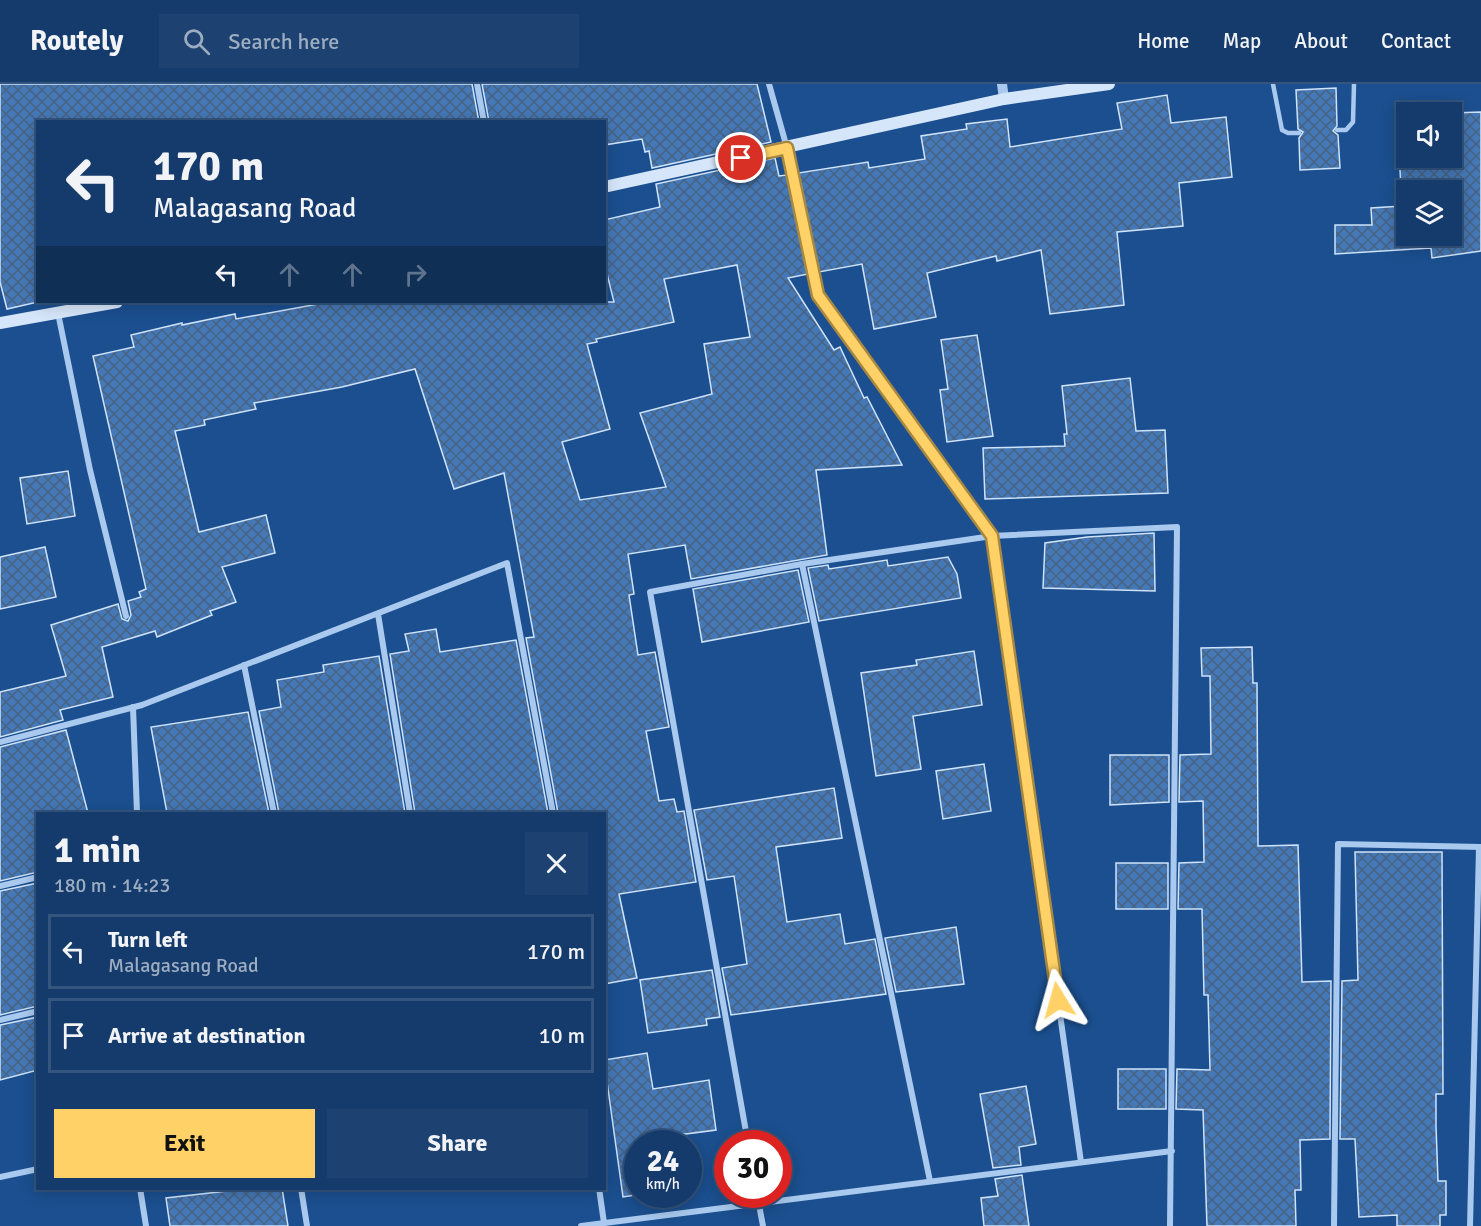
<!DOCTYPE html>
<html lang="en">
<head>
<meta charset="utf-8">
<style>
	:root { --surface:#143b6b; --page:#1d4271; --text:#f1f3f6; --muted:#9dadc1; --line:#33557e; --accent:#ffd166 }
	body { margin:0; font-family:Signika,sans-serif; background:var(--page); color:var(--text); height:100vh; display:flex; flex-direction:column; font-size:22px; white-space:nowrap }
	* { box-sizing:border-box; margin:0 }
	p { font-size:20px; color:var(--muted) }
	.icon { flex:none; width:33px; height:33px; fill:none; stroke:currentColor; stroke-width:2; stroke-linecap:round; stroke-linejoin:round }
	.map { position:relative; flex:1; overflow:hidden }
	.details { position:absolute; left:36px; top:728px; width:570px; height:378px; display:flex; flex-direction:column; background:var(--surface); border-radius:0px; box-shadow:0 3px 15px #0003,0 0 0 2px var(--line) }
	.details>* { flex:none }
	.top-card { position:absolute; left:36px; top:36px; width:570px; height:183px; border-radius:0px; box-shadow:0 3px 15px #0003,0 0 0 2px var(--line); background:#143b6b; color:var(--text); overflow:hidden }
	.buttons { position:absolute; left:1396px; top:18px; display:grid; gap:12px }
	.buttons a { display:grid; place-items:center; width:66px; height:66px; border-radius:0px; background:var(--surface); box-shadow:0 3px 15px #0003,0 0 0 2px var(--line); font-size:30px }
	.speed { position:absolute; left:624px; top:1046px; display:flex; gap:12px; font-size:30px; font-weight:700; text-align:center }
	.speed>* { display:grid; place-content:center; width:78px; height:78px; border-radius:50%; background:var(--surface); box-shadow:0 3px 15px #0003,0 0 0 2px var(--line); line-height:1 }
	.speed small { font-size:15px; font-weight:400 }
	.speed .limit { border:9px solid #d22; background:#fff; color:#111 }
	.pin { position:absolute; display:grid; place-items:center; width:51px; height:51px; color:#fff; margin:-26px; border:3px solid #fff; border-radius:50%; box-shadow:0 2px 6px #0007 }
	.me { position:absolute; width:66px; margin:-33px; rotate:352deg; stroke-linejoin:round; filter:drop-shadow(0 0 4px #0008) }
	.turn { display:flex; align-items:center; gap:21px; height:126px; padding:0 18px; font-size:27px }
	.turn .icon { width:78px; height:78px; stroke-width:2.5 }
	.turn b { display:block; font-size:42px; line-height:51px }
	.lanes { display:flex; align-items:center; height:57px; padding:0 18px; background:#0003; justify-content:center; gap:30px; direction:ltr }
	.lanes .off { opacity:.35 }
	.round { display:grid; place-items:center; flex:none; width:63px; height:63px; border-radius:0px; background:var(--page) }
	.summary { display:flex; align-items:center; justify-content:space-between; height:102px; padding:0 18px }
	h1 { font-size:36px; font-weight:700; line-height:45px }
	.primary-button { display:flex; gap:12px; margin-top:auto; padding:12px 18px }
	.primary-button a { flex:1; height:69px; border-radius:0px; background:var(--accent); color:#111; font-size:24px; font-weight:700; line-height:69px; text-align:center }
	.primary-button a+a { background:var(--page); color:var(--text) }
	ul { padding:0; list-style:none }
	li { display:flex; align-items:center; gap:18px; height:75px; margin:0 12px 9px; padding:0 6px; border:3px solid var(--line); border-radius:0px }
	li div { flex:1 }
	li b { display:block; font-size:22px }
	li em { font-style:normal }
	header { display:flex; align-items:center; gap:36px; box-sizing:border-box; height:84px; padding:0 30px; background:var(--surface); border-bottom:2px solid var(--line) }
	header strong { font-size:28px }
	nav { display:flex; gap:33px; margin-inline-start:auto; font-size:21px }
	.search { width:420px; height:54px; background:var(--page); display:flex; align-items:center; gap:15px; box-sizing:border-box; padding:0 21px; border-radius:0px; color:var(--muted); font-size:22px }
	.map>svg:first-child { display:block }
	.building { fill:url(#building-cross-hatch); stroke:#cfe3fa; stroke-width:1.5; fill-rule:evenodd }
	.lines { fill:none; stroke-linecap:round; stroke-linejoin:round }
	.service { stroke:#a9c9ee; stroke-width:4.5 }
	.minor { stroke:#a9c9ee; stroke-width:6 }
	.tertiary { stroke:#a9c9ee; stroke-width:10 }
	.secondary { stroke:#d6e6fa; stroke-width:12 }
	.route-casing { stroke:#a68842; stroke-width:15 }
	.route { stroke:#ffd166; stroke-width:10 }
</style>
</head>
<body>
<header>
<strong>Routely</strong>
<div class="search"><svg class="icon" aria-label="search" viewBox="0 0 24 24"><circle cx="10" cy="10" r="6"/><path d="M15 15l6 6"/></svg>Search here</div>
<nav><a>Home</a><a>Map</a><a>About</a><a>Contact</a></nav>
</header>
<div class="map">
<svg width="1481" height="1142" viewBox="0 0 1481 1142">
	<defs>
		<pattern id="building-cross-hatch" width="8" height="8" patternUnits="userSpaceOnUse" patternTransform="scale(1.5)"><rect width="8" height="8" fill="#4478b7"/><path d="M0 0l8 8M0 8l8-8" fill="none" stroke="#486282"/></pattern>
	</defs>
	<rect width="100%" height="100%" fill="#1b4f8f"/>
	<g class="building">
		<path d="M0 0H472L479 38H38V218L7 225 0 198Z"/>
		<path d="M482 0H757L771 58 652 84 649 67 645 68 642 55 604 61V38H489Z"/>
		<path d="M1336 4 1337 42 1333 47 1338 51 1340 84 1300 86 1299 54 1303 48 1298 45 1296 6Z"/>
		<path d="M1167 11 1171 39 1226 33 1232 93 1179 99 1183 142 1117 148 1124 221 1050 230 1041 166 997 177 996 172 927 189 936 233 874 245 862 180 819 188 798 89 868 78 869 84 925 75 921 52 967 45 966 40 1007 35 1010 63 1122 45 1117 19Z"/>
		<path d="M1481 28V167L1432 174 1431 164 1335 170V141H1372L1371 124 1402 122 1397 31H1407V74H1452V29ZM1407 106H1452V152H1407Z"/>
		<path d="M775 74 779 92 787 91 808 190 788 194 834 266 840 263 864 314 867 313 902 381 816 386 827 471 691 495 685 461 628 470 634 510 629 511 638 571 655 568 669 643 646 647 659 717 674 715 677 728 684 727 696 798 619 810 637 894 604 900V729H558L526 554 534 553 504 389 454 405 415 285 342 303 254 319 256 325 204 336 205 341 175 347 199 448 266 431 275 469 222 483 236 518 210 527 212 531 157 553 155 547 102 563 113 613 60 626 63 636 0 653V608L66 592 51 541 118 520 122 535 128 537 131 531 128 517 141 513 139 508 146 505 93 272 134 263 131 251 182 239V241L235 230 236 235 329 218H614L604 178V136L660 123 656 100ZM737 181 750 253 704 260 712 310 640 329 666 403 580 416 562 358 610 345 587 260 597 258 596 255 674 238 664 195Z"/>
		<path d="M977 251 993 352 947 358 940 306 948 305 941 256Z"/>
		<path d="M1130 294 1136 347 1165 346 1168 409 985 415 983 364 1065 362 1064 350H1067L1062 302Z"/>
		<path d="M68 387 75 432 27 440 20 394Z"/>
		<path d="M1154 449 1155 507 1043 504 1045 459 1087 453Z"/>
		<path d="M45 463 56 513 0 525V473Z"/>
		<path d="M948 473 957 490 961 514 819 537 808 484 828 481 829 485 887 476 888 482Z"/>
		<path d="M798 486 809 538 702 558 693 505Z"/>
		<path d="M436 545 440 568 516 556 548 729H415L390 570 409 567 405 550Z"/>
		<path d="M1252 563 1253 599H1257L1258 762 1298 761 1302 898 1331 897 1330 1055 1300 1056 1301 1106H1295L1296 1142H1207L1203 1026 1176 1025 1177 985 1210 986 1208 911H1204L1202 825H1178L1179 779 1204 778 1203 717 1179 718 1180 671 1211 670 1210 592H1202L1201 564Z"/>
		<path d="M974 567 982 621 913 632 921 685 876 692 861 589 917 581 916 576Z"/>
		<path d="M379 572 405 729H279L259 627 281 623 277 596 324 588 323 581Z"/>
		<path d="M248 628 269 729H167L151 643Z"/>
		<path d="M66 646 88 729H38V788L0 797V663Z"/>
		<path d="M1110 671H1169V718L1110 721Z"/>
		<path d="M984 680 991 727 943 735 936 687Z"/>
		<path d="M834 704 842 754 776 763 787 838 840 830 845 860 875 855 886 910 731 931 722 884 747 880 734 792 707 796 694 726Z"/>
		<path d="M1355 768H1442L1443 1010H1436V1042L1438 1097H1446V1131H1440V1142H1397V1131L1359 1133 1355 1055H1340L1342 897 1358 896Z"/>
		<rect x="1116" y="779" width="52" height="46"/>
		<path d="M38 799V922L0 931V807Z"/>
		<path d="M956 843 964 900 896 908 885 854Z"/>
		<path d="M712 886 720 933 706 935 707 941 648 949 640 896Z"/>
		<path d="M38 933V986L0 996V941Z"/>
		<path d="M647 969 653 1005 709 996 716 1046 663 1053 664 1059H638V1110H642L623 1113 604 976Z"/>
		<rect x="1118" y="985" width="48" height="40"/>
		<path d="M1026 1002 1036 1060 1019 1063 1021 1081 993 1084 980 1010Z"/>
		<path d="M1022 1091 1029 1142H984L981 1114 998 1112 995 1095Z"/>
		<path d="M227 1104H282L288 1142H170L166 1114 227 1107Z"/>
	</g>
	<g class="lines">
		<g class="service">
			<path d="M1273 0 1282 46 1288 49H1299"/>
			<path d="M1337 46H1346L1353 38 1354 0"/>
		</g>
		<g class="minor">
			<path d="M477 0 484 38"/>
			<path d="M769 0 787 64 818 211 992 452 1081 1078"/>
			<path d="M58 229 90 386 126 532"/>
			<path d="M802 480 930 1097"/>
			<path d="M378 530 410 729"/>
			<path d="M244 581 274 729"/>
			<path d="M133 623 137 729"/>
			<path d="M0 658 142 621 507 479 553 729"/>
			<path d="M0 802 38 793"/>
			<path d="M0 936 38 927"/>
			<path d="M748 1059 650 508 802 480 992 452 1177 443 1170 1142"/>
			<path d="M0 1093 38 1085"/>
			<path d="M140 1104 146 1142"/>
			<path d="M301 1104 307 1142"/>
			<path d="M599 1104 604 1139"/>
			<path d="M757 1110 763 1142"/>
			<path d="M581 1142 1172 1067"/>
			<path d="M1334 1142 1338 760 1481 763"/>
			<path d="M1470 1142 1479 763"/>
		</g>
		<path class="tertiary" d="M1002 0 1004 15"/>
		<g class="secondary">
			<path d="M604 103 1004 15 1109 0"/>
			<path d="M0 239 117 218"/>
		</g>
	</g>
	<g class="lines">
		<defs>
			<path id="route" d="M741 74 787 64 818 211 992 452 1058 916"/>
		</defs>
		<use href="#route" class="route-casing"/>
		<use href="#route" class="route"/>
	</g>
</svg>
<div class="buttons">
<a><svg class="icon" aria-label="sound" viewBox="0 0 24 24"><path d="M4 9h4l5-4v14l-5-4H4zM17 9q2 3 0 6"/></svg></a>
<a><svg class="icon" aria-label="layers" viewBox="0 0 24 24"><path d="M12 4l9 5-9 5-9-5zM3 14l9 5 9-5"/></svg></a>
</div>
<div class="speed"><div>24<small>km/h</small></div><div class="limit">30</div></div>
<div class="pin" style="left:741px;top:74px;background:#d93025"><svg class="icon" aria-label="arrive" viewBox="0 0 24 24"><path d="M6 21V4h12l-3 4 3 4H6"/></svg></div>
<svg class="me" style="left:1058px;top:916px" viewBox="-20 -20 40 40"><path d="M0-17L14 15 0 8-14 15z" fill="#ffd166" stroke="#fff" stroke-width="4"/></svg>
<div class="top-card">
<div class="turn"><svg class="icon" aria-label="left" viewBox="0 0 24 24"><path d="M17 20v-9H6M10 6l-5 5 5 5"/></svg><div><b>170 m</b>Malagasang Road</div></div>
<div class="lanes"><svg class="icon" aria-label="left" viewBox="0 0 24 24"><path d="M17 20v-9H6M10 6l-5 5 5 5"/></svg><svg class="icon off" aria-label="ahead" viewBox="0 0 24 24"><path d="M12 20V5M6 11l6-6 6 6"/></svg><svg class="icon off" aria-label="ahead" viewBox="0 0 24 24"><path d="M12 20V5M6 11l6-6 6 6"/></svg><svg class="icon off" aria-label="right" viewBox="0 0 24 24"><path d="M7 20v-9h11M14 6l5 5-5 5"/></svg></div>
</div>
<section class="details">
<div class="summary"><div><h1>1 min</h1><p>180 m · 14:23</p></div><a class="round"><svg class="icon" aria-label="close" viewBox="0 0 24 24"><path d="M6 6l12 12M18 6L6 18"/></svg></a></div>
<ul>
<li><svg class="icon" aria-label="left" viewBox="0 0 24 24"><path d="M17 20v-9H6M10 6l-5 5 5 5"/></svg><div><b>Turn left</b><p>Malagasang Road</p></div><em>170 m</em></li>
<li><svg class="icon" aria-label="arrive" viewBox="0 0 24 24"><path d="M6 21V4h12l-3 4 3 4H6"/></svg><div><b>Arrive at destination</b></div><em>10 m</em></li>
</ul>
<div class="primary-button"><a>Exit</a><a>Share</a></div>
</section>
</div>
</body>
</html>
